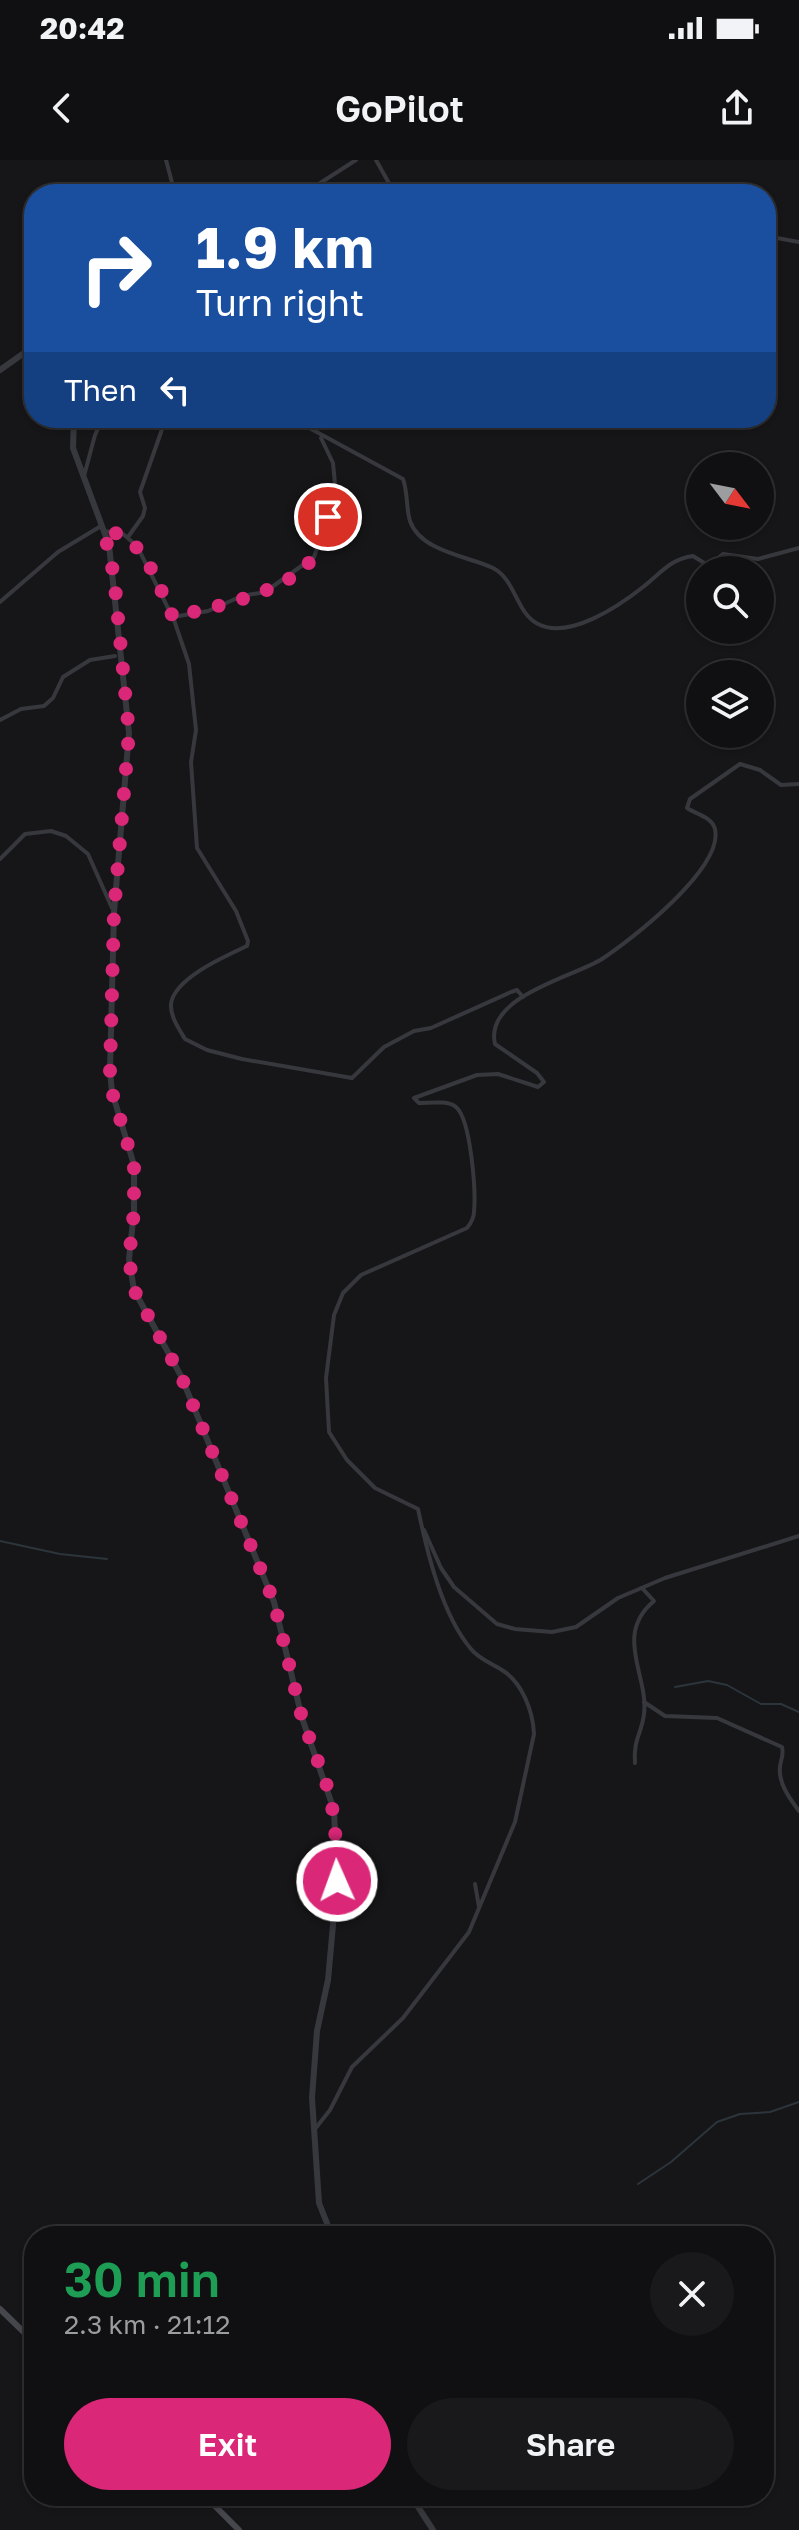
<!DOCTYPE html>
<html lang="en">
<head>
<meta charset="utf-8">
<style>
	:root { --surface:#101012; --page:#19191b; --text:#f1f3f6; --muted:#9c9d9f; --line:#303032; --accent:#db2777 }
	body { margin:0; font-family:"Golos Text",sans-serif; background:var(--page); color:var(--text); height:100vh; display:flex; flex-direction:column; font-size:30px; white-space:nowrap }
	* { box-sizing:border-box; margin:0 }
	p { font-size:26px; color:var(--muted) }
	.icon { flex:none; width:44px; height:44px; fill:none; stroke:currentColor; stroke-width:2; stroke-linecap:round; stroke-linejoin:round }
	.map { position:relative; flex:1; overflow:hidden }
	.details { position:absolute; left:24px; top:2066px; width:750px; height:280px; display:flex; flex-direction:column; background:var(--surface); border-radius:32px; box-shadow:0 2px 6px #0004,0 0 0 2px var(--line) }
	.details>* { flex:none }
	.guide { position:absolute; left:24px; top:24px; width:752px; height:244px; border-radius:32px; box-shadow:0 2px 6px #0004,0 0 0 2px var(--line); background:#1a4fa0; color:#fff; overflow:hidden }
	.needle { width:52px; rotate:122deg }
	.controls { position:absolute; left:686px; top:292px; display:grid; gap:16px }
	.controls a { display:grid; place-items:center; width:88px; height:88px; border-radius:50%; background:var(--surface); box-shadow:0 2px 6px #0004,0 0 0 2px var(--line); font-size:40px }
	.pin { position:absolute; display:grid; place-items:center; width:68px; height:68px; color:#fff; margin:-34px; border:4px solid #fff; border-radius:50%; box-shadow:0 2px 8px #0007 }
	.me { position:absolute; width:88px; margin:-44px; rotate:358deg; stroke-linejoin:round; filter:drop-shadow(0 0 6px #0008) }
	.turn { display:flex; align-items:center; gap:28px; height:168px; padding:0 40px; font-size:36px }
	.turn .icon { width:104px; height:104px; stroke-width:2.5 }
	.turn b { display:block; font-size:56px; line-height:68px }
	.then { display:flex; align-items:center; height:76px; padding:0 40px; background:#0003; gap:16px; font-size:30px }
	.round { display:grid; place-items:center; flex:none; width:84px; height:84px; border-radius:42px; background:var(--page) }
	.summary { display:flex; align-items:center; justify-content:space-between; height:136px; padding:0 40px }
	h1 { font-size:48px; font-weight:600; line-height:60px; color:#1e9e55 }
	.cta { display:flex; gap:16px; margin-top:auto; padding:16px 40px }
	.cta a { flex:1; height:92px; border-radius:48px; background:var(--accent); color:#fff; font-size:32px; font-weight:600; line-height:92px; text-align:center }
	.cta a+a { background:var(--page); color:var(--text) }
	.status { display:flex; justify-content:space-between; align-items:center; height:56px; padding:0 40px; background:var(--surface); direction:ltr }
	.status svg { height:22px; fill:currentColor }
	header { display:flex; justify-content:space-between; align-items:center; height:104px; padding:0 40px; background:var(--surface); font-size:36px; font-weight:600 }
	.map>svg:first-child { display:block }
	.lines { fill:none; stroke-linecap:round; stroke-linejoin:round }
	.stream { stroke:#2c353c; stroke-width:2 }
	.minor { stroke:#37383d; stroke-width:4 }
	.tertiary { stroke:#37383d; stroke-width:6 }
	.secondary { stroke:#45474d; stroke-width:6 }
	.route { stroke:#db2777; stroke-width:14; stroke-dasharray:0 25.2 }
</style>
</head>
<body>
<div class="status"><b>20:42</b><svg viewBox="0 0 49 12"><path d="M0 12V9h3v3zM5 12V6h3v6zM10 12V3h3v9zM15 12V0h3v12zM26 1h20v11H26zM47 4h2v5h-2z"/></svg></div>
<header><svg class="icon" aria-label="back" viewBox="0 0 24 24"><path d="M15 5l-7 7 7 7"/></svg>GoPilot<svg class="icon" aria-label="share" viewBox="0 0 24 24"><path d="M12 15V3M7 8l5-5 5 5M5 13v7h14v-7"/></svg></header>
<div class="map">
<svg width="799" height="2370" viewBox="0 0 799 2370">
	<rect width="100%" height="100%" fill="#161618"/>
	<g class="lines">
		<g class="stream">
			<path d="M0 1381 60 1394 107 1399"/>
			<path d="M675 1527 708 1521 727 1525 761 1544H781L799 1552"/>
			<path d="M638 2024 671 2002 717 1962 740 1954 770 1952 799 1942"/>
		</g>
		<g class="minor">
			<path d="M166 0 175 34"/>
			<path d="M376 0 395 34"/>
			<path d="M303 34 356 0"/>
			<path d="M766 76 799 82"/>
			<path d="M291 258 403 319C408 333 406 348 410 361 421 392 468 396 493 408 516 420 516 453 538 464 569 480 619 446 643 427 660 414 670 399 693 396L709 406 723 394 758 399 799 388"/>
			<path d="M84 316 95 275 103 258"/>
			<path d="M104 371 123 374 137 386 174 460 189 504 196 570 191 602 197 688 236 751 248 781 247 786C226 796 174 818 171 844 170 856 179 869 185 879L207 890 242 899 352 918 384 887 414 871 431 868 511 832 517 830 523 837"/>
			<path d="M128 377 143 356 145 348 140 332 166 258"/>
			<path d="M0 442 58 392 101 366"/>
			<path d="M173 457 208 451 242 436 265 432 314 397 336 334 333 303 321 278"/>
			<path d="M0 560 21 549 44 546 53 538 63 517 90 500 115 496"/>
			<path d="M0 699 25 674 51 671 66 676 88 694 112 748"/>
			<path d="M424 1370 441 1408 454 1427 497 1464 515 1469 552 1472 576 1467 618 1438 665 1418 799 1376"/>
			<path d="M644 1542 665 1556 717 1558 782 1587C784 1595 781 1598 780 1607 778 1623 790 1639 799 1651"/>
			<path d="M635 1603C633 1579 642 1573 644 1554 649 1516 613 1475 654 1441L642 1428"/>
			<path d="M475 1724 479 1747"/>
			<path d="M315 1969 330 1950 352 1907 403 1858 469 1772 515 1662 534 1574C533 1551 522 1522 502 1510 491 1503 479 1499 471 1489 442 1455 427 1392 418 1349L375 1328 347 1300 329 1272 326 1218 334 1155 343 1133 361 1115 467 1068C471 1063 474 1058 474 1052 476 1031 471 960 456 947 448 940 429 943 419 943L414 938 477 915 498 914 538 927 544 922 537 913 495 884C484 836 574 817 602 799 631 780 724 708 715 669 712 657 696 654 687 648L690 639 740 604 760 610 781 625 799 624"/>
		</g>
		<g class="tertiary">
			<path d="M0 210 34 186"/>
			<path d="M74 258 73 288 109 385 129 573 114 752 110 911 112 932 134 1005V1051L129 1099 134 1130 181 1216 274 1442 302 1558 334 1650 337 1721 328 1820 317 1871 312 1938 319 2043 332 2076"/>
			<path d="M411 2336 433 2370"/>
		</g>
		<g class="secondary">
			<path d="M0 2149 34 2182"/>
			<path d="M205 2336 239 2370"/>
		</g>
	</g>
	<g class="lines">
		<path class="route" d="M328 357C324 369 322 383 316 393 293 433 215 446 173 457 158 426 144 373 104 371L114 416 129 573 114 752 110 911 112 932 134 1005V1051L129 1099 134 1130 181 1216 274 1442 302 1558 330 1634 335 1666 337 1721"/>
	</g>
</svg>
<div class="controls">
<a><svg class="needle" viewBox="-14 -14 28 28"><path d="M0-13l5 13h-10z" fill="#e53935"/><path d="M0 13l5-13h-10z" fill="#9c9d9f"/></svg></a>
<a><svg class="icon" aria-label="search" viewBox="0 0 24 24"><circle cx="10" cy="10" r="6"/><path d="M15 15l6 6"/></svg></a>
<a><svg class="icon" aria-label="layers" viewBox="0 0 24 24"><path d="M12 4l9 5-9 5-9-5zM3 14l9 5 9-5"/></svg></a>
</div>
<div class="pin" style="left:328px;top:357px;background:#d93025"><svg class="icon" aria-label="arrive" viewBox="0 0 24 24"><path d="M6 21V4h12l-3 4 3 4H6"/></svg></div>
<svg class="me" style="left:337px;top:1721px" viewBox="-20 -20 40 40"><circle r="17" fill="#db2777" stroke="#fff" stroke-width="3"/><path d="M0-11L8 9 0 5-8 9z" fill="#fff"/></svg>
<div class="guide">
<div class="turn"><svg class="icon" aria-label="right" viewBox="0 0 24 24"><path d="M7 20v-9h11M14 6l5 5-5 5"/></svg><div><b>1.9 km</b>Turn right</div></div>
<div class="then">Then<svg class="icon" aria-label="left" viewBox="0 0 24 24"><path d="M17 20v-9H6M10 6l-5 5 5 5"/></svg></div>
</div>
<section class="details">
<div class="summary"><div><h1>30 min</h1><p>2.3 km · 21:12</p></div><a class="round"><svg class="icon" aria-label="close" viewBox="0 0 24 24"><path d="M6 6l12 12M18 6L6 18"/></svg></a></div>
<div class="cta"><a>Exit</a><a>Share</a></div>
</section>
</div>
</body>
</html>
